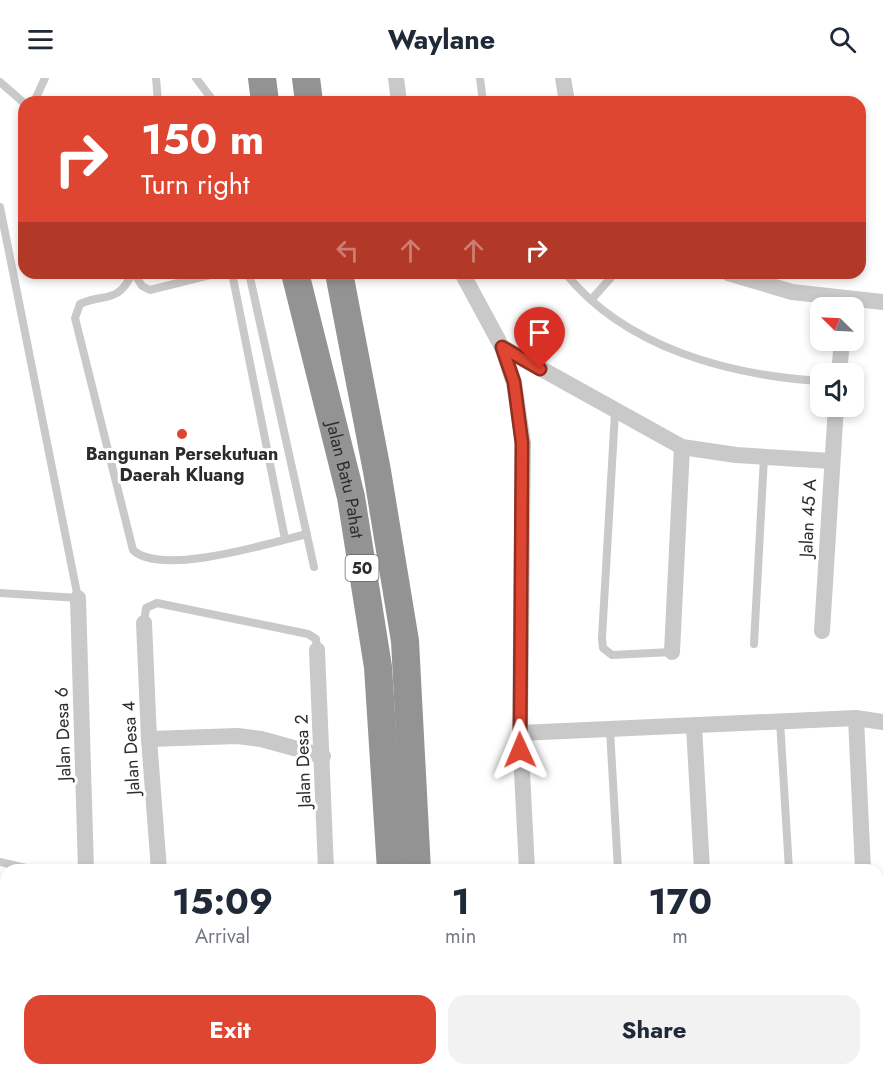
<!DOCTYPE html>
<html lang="en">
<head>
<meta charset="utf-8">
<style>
	:root { --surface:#fff; --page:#f2f2f3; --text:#1f2937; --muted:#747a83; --accent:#df4631 }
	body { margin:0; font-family:Jost,sans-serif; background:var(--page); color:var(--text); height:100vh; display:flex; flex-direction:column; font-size:22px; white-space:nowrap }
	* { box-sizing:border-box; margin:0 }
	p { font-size:20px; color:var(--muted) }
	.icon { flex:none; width:33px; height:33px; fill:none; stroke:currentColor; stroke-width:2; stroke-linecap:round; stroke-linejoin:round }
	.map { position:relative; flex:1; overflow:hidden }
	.side { position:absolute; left:0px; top:786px; width:884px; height:212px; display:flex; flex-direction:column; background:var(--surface); border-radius:18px 18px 0 0; box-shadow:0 3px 9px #0003 }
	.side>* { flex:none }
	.banner { position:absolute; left:18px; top:18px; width:848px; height:183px; border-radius:18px; box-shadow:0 3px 9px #0003; background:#df4631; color:#fff; overflow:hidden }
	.needle { width:39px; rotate:294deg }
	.fabs { position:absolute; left:810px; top:219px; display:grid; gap:12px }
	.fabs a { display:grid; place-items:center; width:54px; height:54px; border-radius:12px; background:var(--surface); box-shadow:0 3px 9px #0003; font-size:30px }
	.pin { position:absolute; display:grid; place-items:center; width:51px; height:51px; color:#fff; margin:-62px -26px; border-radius:50% 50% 50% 0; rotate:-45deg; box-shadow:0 0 6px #0007 }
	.pin .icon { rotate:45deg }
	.me { position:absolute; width:66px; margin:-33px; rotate:359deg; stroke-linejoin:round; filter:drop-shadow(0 0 4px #0008) }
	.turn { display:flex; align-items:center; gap:21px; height:126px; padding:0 24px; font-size:27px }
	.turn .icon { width:78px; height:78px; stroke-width:2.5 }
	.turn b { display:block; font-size:42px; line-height:51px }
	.lanes { display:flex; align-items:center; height:57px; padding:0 24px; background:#0003; justify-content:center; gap:30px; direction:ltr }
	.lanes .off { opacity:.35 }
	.eta { display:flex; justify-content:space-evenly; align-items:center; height:102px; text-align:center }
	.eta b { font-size:36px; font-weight:700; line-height:42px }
	.primary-button { display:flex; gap:12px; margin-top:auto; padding:12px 24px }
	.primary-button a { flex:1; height:69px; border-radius:18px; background:var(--accent); color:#fff; font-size:24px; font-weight:700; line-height:69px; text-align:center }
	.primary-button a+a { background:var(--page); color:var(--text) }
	header { display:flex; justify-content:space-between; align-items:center; height:78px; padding:0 24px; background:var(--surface); font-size:27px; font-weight:700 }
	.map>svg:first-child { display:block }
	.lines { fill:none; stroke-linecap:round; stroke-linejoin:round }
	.lane { stroke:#c9c9c9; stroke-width:8 }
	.street { stroke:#c9c9c9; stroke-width:16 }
	.highway { stroke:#939393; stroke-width:28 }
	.route-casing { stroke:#912e20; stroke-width:15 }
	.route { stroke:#df4631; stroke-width:10 }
	.poi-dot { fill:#df4631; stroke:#fff; stroke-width:2 }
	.labels { text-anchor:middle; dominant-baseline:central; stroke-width:6; stroke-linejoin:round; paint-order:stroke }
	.shield { fill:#fff; stroke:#6b6b6b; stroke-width:1.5 }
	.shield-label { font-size:16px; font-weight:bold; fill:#2c2c2c }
	.poi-label { font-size:18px; font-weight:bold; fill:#2c2c2c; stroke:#fff }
	.street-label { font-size:18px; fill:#2c2c2c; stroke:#fff }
</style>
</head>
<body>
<header><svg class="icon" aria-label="menu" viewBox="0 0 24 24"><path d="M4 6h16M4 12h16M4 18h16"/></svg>Waylane<svg class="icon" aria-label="search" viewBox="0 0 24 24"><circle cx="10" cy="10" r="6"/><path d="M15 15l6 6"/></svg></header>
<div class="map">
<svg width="883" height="997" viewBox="0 0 883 997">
	<rect width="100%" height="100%" fill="#fff"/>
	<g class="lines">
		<g class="lane">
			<path d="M156 0 158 24"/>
			<path d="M196 0 214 24"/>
			<path d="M480 0 483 24"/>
			<path d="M0 4 24 25"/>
			<path d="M34 24 45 0"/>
			<path d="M0 129 78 520 0 515"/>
			<path d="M132 195C119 226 104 215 80 226L75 240 133 472C161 499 270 465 307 456"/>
			<path d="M134 195 142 208 150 212 218 195"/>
			<path d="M232 195 285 461"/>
			<path d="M249 195 314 489"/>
			<path d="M565 195C626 270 728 297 820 303"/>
			<path d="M591 222 615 195"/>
			<path d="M615 334 602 560 603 570 612 577 672 574"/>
			<path d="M144 545 146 530 157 525 308 556 316 561 317 572"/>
			<path d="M754 566 764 379"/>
			<path d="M780 643 789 792"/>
			<path d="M610 652 618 792"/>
			<path d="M0 784 34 792"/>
			<path d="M0 962 6 963"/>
		</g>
		<g class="street">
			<path d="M396 0 399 24"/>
			<path d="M563 0 567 24"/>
			<path d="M462 195 502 269 514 305 523 365 520 655 527 792"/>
			<path d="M728 195 792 214 883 224"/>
			<path d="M502 269 682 369 736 377 831 383"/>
			<path d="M839 296 842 262"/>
			<path d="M78 520 86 792"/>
			<path d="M144 545 149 661 159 792"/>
			<path d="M822 553 836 328"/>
			<path d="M317 572 326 792"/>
			<path d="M672 574 682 369"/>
			<path d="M856 640 863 792"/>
			<path d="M694 648 702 792"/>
			<path d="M520 655 856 640 883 644"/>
			<path d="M149 661 238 658 261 661 323 678"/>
			<path d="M0 871 6 873"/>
			<path d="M91 992V997"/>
			<path d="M169 992V997"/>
			<path d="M331 992 332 997"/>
			<path d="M538 992 539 997"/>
			<path d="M873 992 874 997"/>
		</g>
		<g class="highway">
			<path d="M262 0 265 24"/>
			<path d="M306 0 309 24"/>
			<path id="s1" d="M295 195 351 419 378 589 391 792"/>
			<path d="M339 195 377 393 405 563 417 792"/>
			<path d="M403 992V997"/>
			<path d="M427 992V997"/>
		</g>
	</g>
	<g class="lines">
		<defs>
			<path id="route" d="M520 672 522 365 514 304 502 269 540 291"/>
		</defs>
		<use href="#route" class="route-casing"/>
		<use href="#route" class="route"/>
	</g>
	<circle class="poi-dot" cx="182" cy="356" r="6"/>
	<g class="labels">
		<rect class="shield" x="345.5" y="477" width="33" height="26" rx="4.5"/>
		<g class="shield-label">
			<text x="362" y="490">50</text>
		</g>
		<g class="poi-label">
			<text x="182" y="376">Bangunan Persekutuan<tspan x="182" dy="21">Daerah Kluang</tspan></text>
		</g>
		<g class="street-label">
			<text stroke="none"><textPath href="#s1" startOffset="213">Jalan Batu Pahat</textPath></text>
			<text transform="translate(808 440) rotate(-87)">Jalan 45 A</text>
			<text transform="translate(63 656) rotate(-92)">Jalan Desa 6</text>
			<text transform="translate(131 670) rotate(-93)">Jalan Desa 4</text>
			<text transform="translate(303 683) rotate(-92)">Jalan Desa 2</text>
		</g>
	</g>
</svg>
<div class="fabs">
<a><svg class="needle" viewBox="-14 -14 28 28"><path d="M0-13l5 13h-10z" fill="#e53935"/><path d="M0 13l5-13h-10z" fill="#747a83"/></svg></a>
<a><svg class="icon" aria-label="sound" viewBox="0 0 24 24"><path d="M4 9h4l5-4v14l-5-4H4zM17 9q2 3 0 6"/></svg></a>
</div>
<div class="pin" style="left:540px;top:291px;background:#d93025"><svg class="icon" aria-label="arrive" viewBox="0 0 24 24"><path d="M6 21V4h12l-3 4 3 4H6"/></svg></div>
<svg class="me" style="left:520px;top:672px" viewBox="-20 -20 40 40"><path d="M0-17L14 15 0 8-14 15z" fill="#df4631" stroke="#fff" stroke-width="4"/></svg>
<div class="banner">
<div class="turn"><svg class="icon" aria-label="right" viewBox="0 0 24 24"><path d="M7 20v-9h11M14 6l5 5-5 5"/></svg><div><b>150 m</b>Turn right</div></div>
<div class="lanes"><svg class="icon off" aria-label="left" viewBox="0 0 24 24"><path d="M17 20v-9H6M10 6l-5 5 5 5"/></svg><svg class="icon off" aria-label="ahead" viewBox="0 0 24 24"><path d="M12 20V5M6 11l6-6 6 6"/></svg><svg class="icon off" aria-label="ahead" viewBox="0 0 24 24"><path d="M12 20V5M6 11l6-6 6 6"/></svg><svg class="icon" aria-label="right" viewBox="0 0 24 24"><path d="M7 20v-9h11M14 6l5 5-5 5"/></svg></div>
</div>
<section class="side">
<div class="eta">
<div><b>15:09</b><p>Arrival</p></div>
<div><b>1</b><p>min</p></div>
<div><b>170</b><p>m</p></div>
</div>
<div class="primary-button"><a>Exit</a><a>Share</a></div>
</section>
</div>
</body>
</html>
